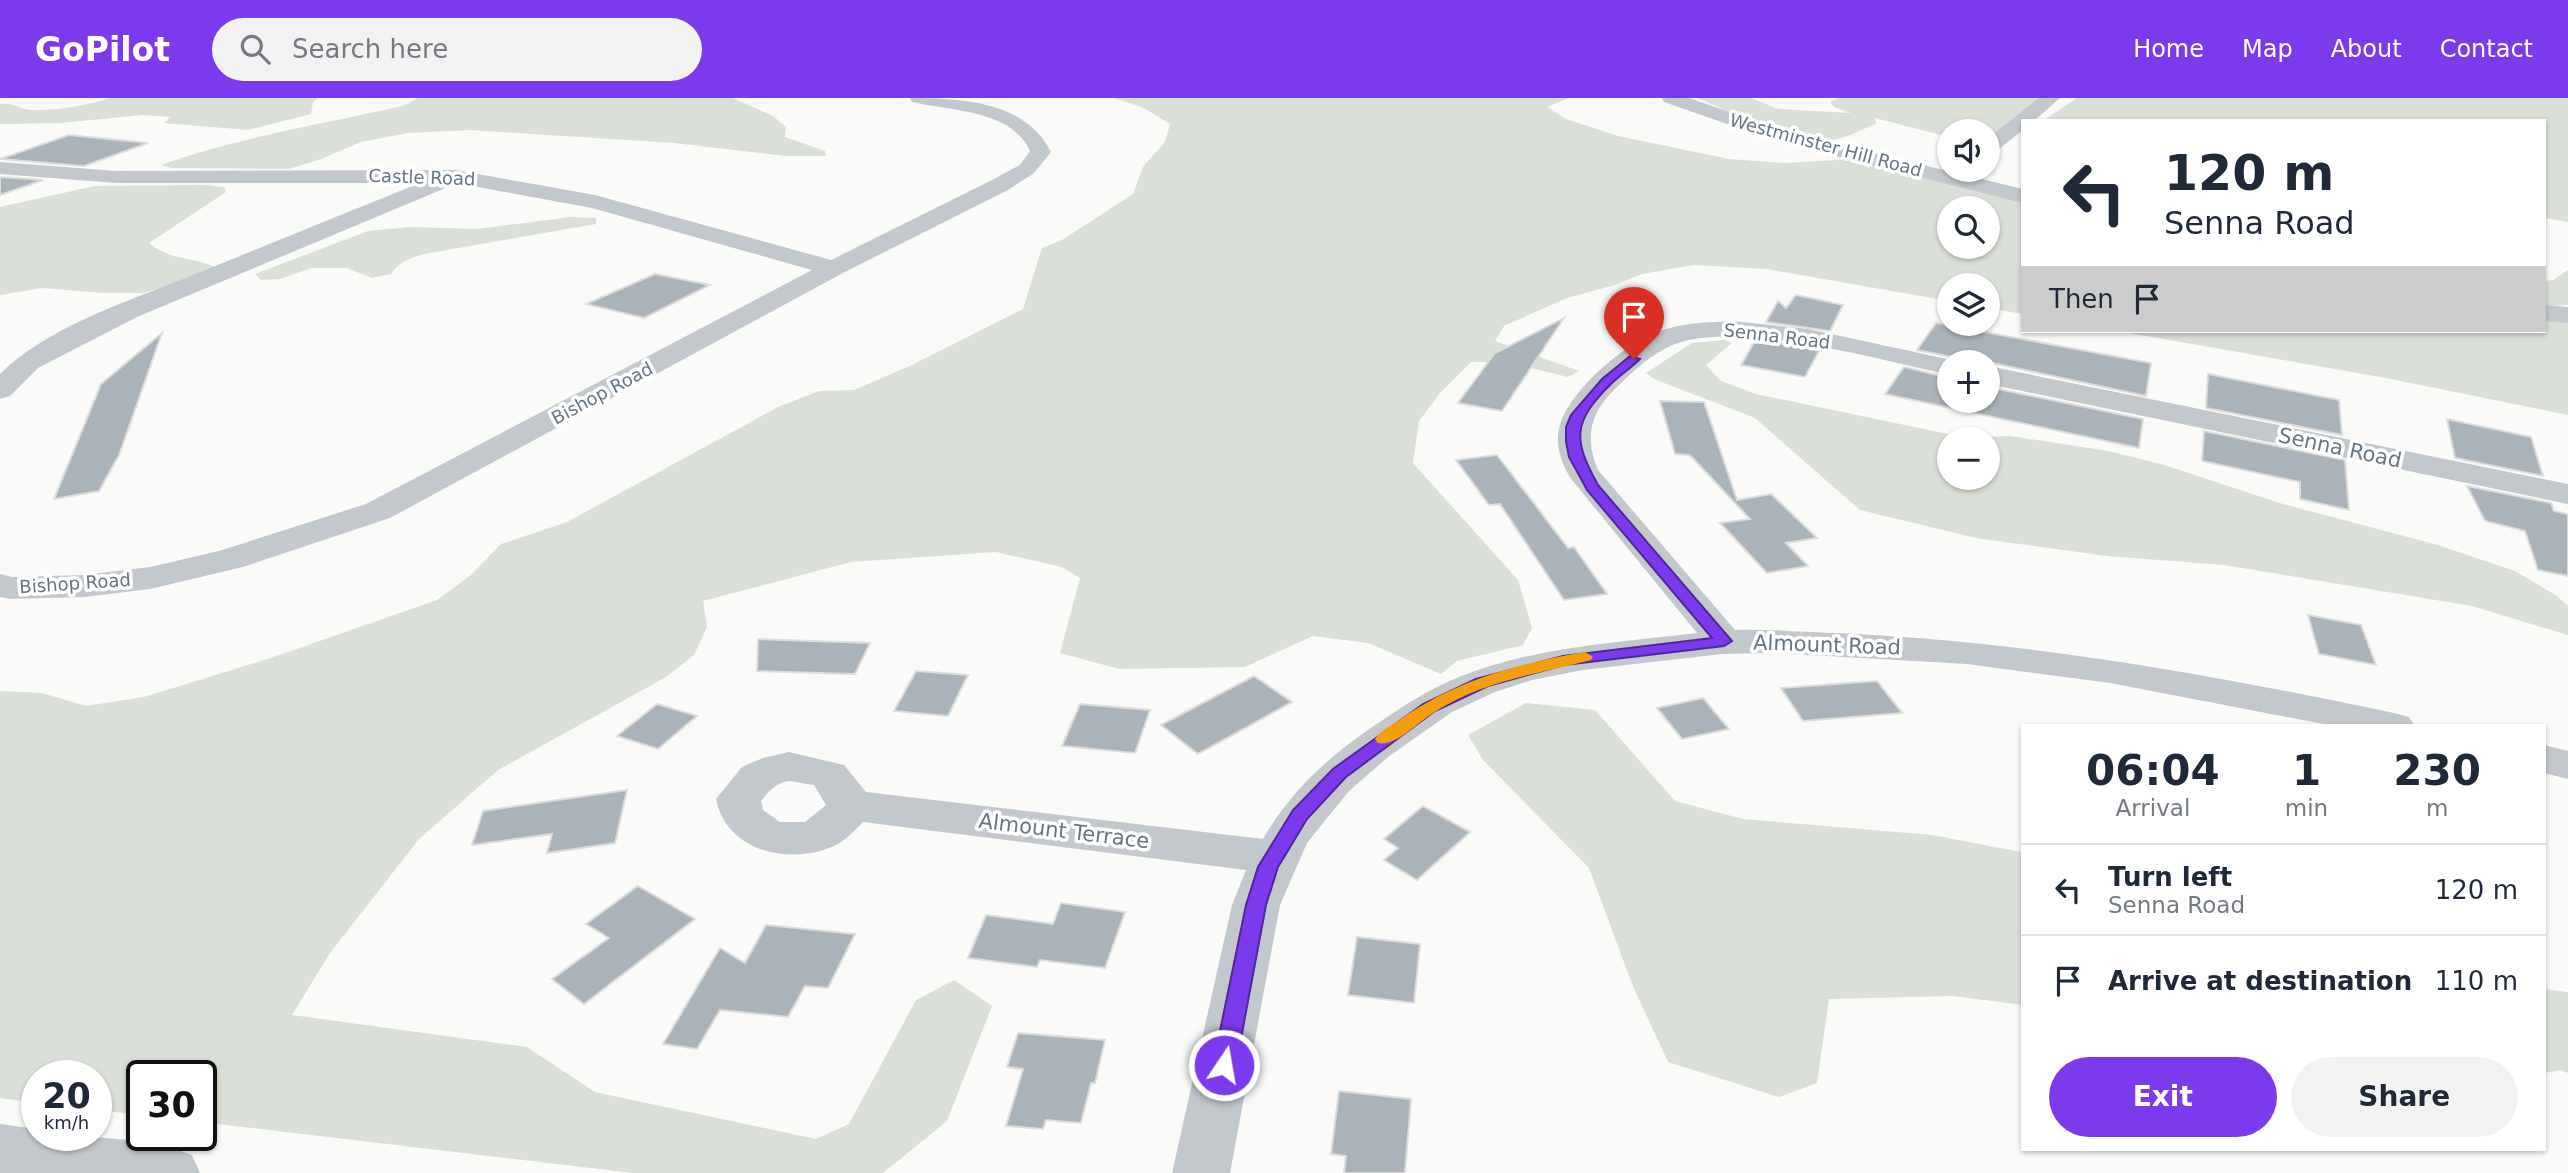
<!DOCTYPE html>
<html lang="en">
<head>
<meta charset="utf-8">
<style>
	:root { --surface:#fff; --page:#f2f2f3; --text:#1f2937; --muted:#747a83; --line:#e0e1e3; --accent:#7c3aed }
	body { margin:0; font-family:"DejaVu Sans",sans-serif; background:var(--page); color:var(--text); height:100vh; display:flex; flex-direction:column; font-size:26px; white-space:nowrap }
	* { box-sizing:border-box; margin:0 }
	p { font-size:23px; color:var(--muted) }
	.icon { flex:none; width:38px; height:38px; fill:none; stroke:currentColor; stroke-width:2; stroke-linecap:round; stroke-linejoin:round }
	.map { position:relative; flex:1; overflow:hidden }
	.details { position:absolute; left:2021px; top:626px; width:525px; height:427px; display:flex; flex-direction:column; background:var(--surface); border-radius:0px; box-shadow:0 2px 5px #0004 }
	.details>* { flex:none }
	.banner { position:absolute; left:2021px; top:21px; width:525px; height:214px; border-radius:0px; box-shadow:0 2px 5px #0004; background:#fff; color:var(--text); overflow:hidden }
	.controls { position:absolute; left:1937px; top:21px; display:grid; gap:14px }
	.controls a { display:grid; place-items:center; width:63px; height:63px; border-radius:50%; background:var(--surface); box-shadow:0 2px 5px #0004; font-size:35px }
	.speed { position:absolute; left:21px; top:962px; display:flex; gap:14px; font-size:35px; font-weight:700; text-align:center }
	.speed>* { display:grid; place-content:center; width:91px; height:91px; border-radius:50%; background:var(--surface); box-shadow:0 2px 5px #0004; line-height:1 }
	.speed small { font-size:18px; font-weight:400 }
	.speed .limit { border:4px solid #111; border-radius:10px; background:#fff; color:#111 }
	.pin { position:absolute; display:grid; place-items:center; width:60px; height:60px; color:#fff; margin:-72px -30px; border-radius:50% 50% 50% 0; rotate:-45deg; box-shadow:0 0 7px #0007 }
	.pin .icon { rotate:45deg }
	.me { position:absolute; width:77px; margin:-38px; rotate:12deg; stroke-linejoin:round; filter:drop-shadow(0 0 5px #0008) }
	.turn { display:flex; align-items:center; gap:24px; height:147px; padding:0 28px; font-size:32px }
	.turn .icon { width:91px; height:91px; stroke-width:2.5 }
	.turn b { display:block; font-size:49px; line-height:60px }
	.then { display:flex; align-items:center; height:66px; padding:0 28px; background:#0003; gap:14px; font-size:26px }
	.eta { display:flex; justify-content:space-evenly; align-items:center; height:119px; text-align:center }
	.eta b { font-size:42px; font-weight:800; line-height:49px }
	.button { display:flex; gap:14px; margin-top:auto; padding:14px 28px }
	.button a { flex:1; height:80px; border-radius:42px; background:var(--accent); color:#fff; font-size:28px; font-weight:800; line-height:80px; text-align:center }
	.button a+a { background:var(--page); color:var(--text) }
	ul { padding:0; list-style:none }
	li { display:flex; align-items:center; gap:21px; height:91px; padding:0 28px; border-top:2px solid var(--line) }
	li div { flex:1 }
	li b { display:block; font-size:26px }
	li em { font-style:normal }
	header { display:flex; align-items:center; gap:42px; box-sizing:border-box; height:98px; padding:0 35px; background:var(--accent); color:#fff }
	header strong { font-size:33px }
	nav { display:flex; gap:38px; margin-inline-start:auto; font-size:24px }
	.search { width:490px; height:63px; background:var(--page); display:flex; align-items:center; gap:18px; box-sizing:border-box; padding:0 24px; border-radius:38px; color:var(--muted); font-size:26px }
	.map>svg:first-child { display:block }
	.green { fill:#dadfd7; fill-rule:evenodd }
	.building { fill:#aab3b9; stroke:#dcdcda; stroke-width:2 }
	.lines { fill:none; stroke-linecap:round; stroke-linejoin:round }
	.minor { fill:#c3c8cc; fill-rule:evenodd }
	.route { fill:#7c3aed; stroke:#51269a; stroke-width:2 }
	.slow { fill:#f59e0b }
	.labels { text-anchor:middle; dominant-baseline:central; stroke-width:7; stroke-linejoin:round; paint-order:stroke }
	.far-street-label { font-size:18px; fill:#657683; stroke:#fff }
	.street-label { font-size:21px; fill:#657683; stroke:#fff }
</style>
</head>
<body>
<header>
<strong>GoPilot</strong>
<div class="search"><svg class="icon" aria-label="search" viewBox="0 0 24 24"><circle cx="10" cy="10" r="6"/><path d="M15 15l6 6"/></svg>Search here</div>
<nav><a>Home</a><a>Map</a><a>About</a><a>Contact</a></nav>
</header>
<div class="map">
<svg width="2568" height="1075" viewBox="0 0 2568 1075">
	<rect width="100%" height="100%" fill="#fafaf8"/>
	<g class="green">
		<path d="M110 0H318L313 4 311 16 248 32 164 25 170 19 143 17 60 25 0 26V6C15 4 20 12 32 12 58 13 86 7 110 0Z"/>
		<path d="M418 0H733L773 18 786 29 785 39 825 53 826 58H786L674 45 469 32 408 35 361 44 321 61 289 71 171 70 161 67C239 39 322 26 403 8Z"/>
		<path d="M1113 0H1569L1547 9 1566 21 1618 38 1729 61 1785 65 1857 61 2023 103V216L1988 210V187H1950L1949 203 1767 171 1693 167 1642 176 1615 187 1567 200 1504 228 1495 243 1579 273 1568 279 1505 264H1471L1440 295 1419 323 1413 365 1518 482 1532 530 1523 547 1457 563 1441 576 1368 545 1313 538 1245 569 1119 571 1060 555 1080 480 1062 469 996 454 851 464 703 503 707 529 694 557 666 579 498 672 419 741 330 855 292 917 527 949 595 994 816 1041 849 1026 916 902 954 882 992 908 947 1023 883 1075H633L201 1024V978H142V1017L96 1012V978H37V1005L0 1000V593L42 595 86 608 144 599 271 560 437 502 471 477 501 446 567 424 778 309 819 293 854 292 912 267 1023 211 1042 150 1062 142 1133 96 1143 69 1165 44 1170 26 1142 9ZM1950 110H1988V149H1950Z"/>
		<path d="M1698 0H1751L1778 11 1851 15 1834 9 1830 4 1839 0H2042L1988 40V33H1950L1949 39 1875 20 1876 26C1862 31 1846 41 1831 42 1797 45 1729 14 1698 0Z"/>
		<path d="M2077 0H2568V124L2545 120 2544 23H2050L2047 20Z"/>
		<path d="M203 87 224 89 226 94 149 145C173 164 191 158 218 170L176 186 142 195H103L42 190 0 197V109L95 88Z"/>
		<path d="M571 119 596 120V126L424 156C411 160 398 164 391 176L372 180 347 170H312L280 181 261 182 255 176 368 133 411 129 477 131Z"/>
		<path d="M2568 172V207L2545 208 2544 183 2553 182Z"/>
		<path d="M2545 222 2568 224V317L2386 280 2118 233H2544Z"/>
		<path d="M1724 242 1732 245 1706 267 1721 283 1756 296 1967 340 2010 338 2108 353 2161 366 2283 406 2438 447 2515 473 2557 498 2568 508V537L2472 508 2224 467 2107 458 1976 440 1860 412 1755 320 1654 281 1646 275 1692 245ZM1950 341H1988V380H1950Z"/>
		<path d="M1526 605 1595 612 1675 703 1743 721 1932 737 2021 754 2023 907 1953 898 1829 901 1817 985 1779 999 1668 964 1632 886 1589 770 1483 662 1468 637Z"/>
		<path d="M2544 891 2568 894V975L2560 972 2545 975Z"/>
	</g>
	<g class="building">
		<path d="M69 37 148 45 84 68 0 61Z"/>
		<path d="M0 79 43 82 0 97Z"/>
		<path d="M655 176 710 187 644 220 586 206Z"/>
		<path d="M1796 197 1843 207 1830 233 1766 224 1778 203 1786 210Z"/>
		<path d="M1564 220 1502 313 1458 305 1495 255Z"/>
		<path d="M1936 225 2151 265 2146 298 1988 264H1964L1962 261 1917 252Z"/>
		<path d="M162 235 119 357 99 393 54 401 101 286Z"/>
		<path d="M1755 243 1772 244 1820 251 1805 279 1741 267Z"/>
		<path d="M1904 269 1950 280V303H1988V289L2143 321 2139 350 1885 296Z"/>
		<path d="M2208 276 2339 302 2342 337 2206 310Z"/>
		<path d="M1660 303 1704 304 1737 402 1771 396 1817 440 1786 445 1808 468 1767 475 1720 425 1750 421 1690 357 1675 356Z"/>
		<path d="M2447 321 2531 339 2543 378 2455 360Z"/>
		<path d="M2204 333 2345 362 2349 412 2300 401V384L2202 363Z"/>
		<path d="M1497 357 1568 450 1574 449 1607 496 1564 502 1500 406 1489 407 1456 362Z"/>
		<path d="M2467 388 2551 405 2554 413 2568 416V478L2538 472 2525 433 2485 423Z"/>
		<path d="M2308 517 2361 527 2376 567 2319 556Z"/>
		<path d="M758 541 870 545 855 576 757 573Z"/>
		<path d="M916 573 968 577 948 618 894 613Z"/>
		<path d="M1254 578 1292 604 1198 656 1161 627Z"/>
		<path d="M1877 583 1902 615 1803 623 1781 590Z"/>
		<path d="M1703 600 1729 631 1682 641 1657 610Z"/>
		<path d="M657 606 697 618 658 651 617 638Z"/>
		<path d="M1080 606 1150 612 1135 655 1062 648Z"/>
		<path d="M627 692 615 745 547 755 552 736 472 747 483 713Z"/>
		<path d="M1423 708 1470 734 1417 782 1384 762 1398 750 1384 741Z"/>
		<path d="M638 788 695 821 584 906 552 881 609 840 586 826Z"/>
		<path d="M1061 805 1125 814 1105 870 1040 862 1037 869 968 860 986 817 1053 826Z"/>
		<path d="M766 827 855 836 828 890 805 888 788 919 720 912 697 951 663 946 720 850 745 865Z"/>
		<path d="M1357 839 1420 846 1414 905 1348 897Z"/>
		<path d="M1018 935 1105 942 1095 985H1091L1081 1025 1046 1022 1043 1031 1006 1028 1023 971 1007 969Z"/>
		<path d="M1339 993 1411 1001 1405 1075H1344L1346 1058 1331 1056Z"/>
	</g>
	<g class="lines">
		<g class="minor">
			<path d="M910 0C960 0 1026 3 1051 54L1034 75 1008 92 843 175 390 420 243 469 150 491 84 499 10 501 0 499V476L12 479 84 477 150 469 219 453 366 406 812 172 592 110 451 84 448 89 137 219 38 270 10 298 0 301V276C46 230 123 205 183 181 262 149 341 117 420 85H116L0 76V64L116 73 455 72 595 97 831 162 992 82 1020 67 1030 53C1012 12 951 13 912 4Z"/>
			<path d="M1662 0H1689L1790 35 2023 91V105L1776 43 1664 4Z"/>
			<path d="M2039 0H2060L2034 23H2023V32L1995 54 1988 56V40Z"/>
			<path d="M2544 207 2568 209V225L2544 223Z"/>
			<path d="M1732 223 1808 231 1961 264H1950V277C1881 262 1740 222 1675 246 1652 255 1632 274 1615 291 1589 316 1585 340 1598 372L1735 532C1769 531 1802 534 1836 535 2025 543 2209 576 2394 615L2409 619 2415 628H2334L2110 585 1967 566 1772 555 1722 556 1583 572 1532 582 1495 594 1452 614 1388 659 1349 693 1307 745 1280 807 1230 1075H1172L1232 807 1246 772 863 724C854 733 845 743 834 748 789 768 726 753 716 701L742 669 763 660 789 654 844 667 866 694 1263 741C1288 697 1324 663 1365 634 1393 615 1421 595 1452 582 1529 549 1615 545 1697 535L1572 382C1562 368 1555 348 1559 331 1567 294 1623 247 1657 234 1681 225 1707 224 1732 223ZM789 683 814 687 826 707 805 724H780L763 712 761 703C768 694 777 684 789 683Z"/>
			<path d="M1988 268 2568 386V406L1988 286Z"/>
			<path d="M2544 647 2568 653V681L2544 675Z"/>
			<path d="M0 1026 37 1031V1038C88 1038 143 1039 192 1057L200 1075H0Z"/>
		</g>
	</g>
	<path class="route" d="M1630 258 1640 261C1631 270 1620 277 1611 286 1572 324 1573 342 1598 387L1732 543 1724 548 1564 567 1488 588 1435 613 1346 679 1307 721 1278 769 1266 807 1236 967 1232 973 1224 976 1217 973 1213 967 1246 807 1258 769 1293 712 1333 671 1423 606 1476 581 1563 558 1712 540 1587 392 1569 359 1566 344V329L1571 317 1602 281Z"/>
	<path class="slow" d="M1585 554 1593 559 1591 562C1536 576 1482 583 1433 615 1418 624 1396 649 1378 645L1375 641C1381 632 1392 627 1401 621 1456 582 1520 565 1585 554Z"/>
	<g class="labels">
		<g class="far-street-label">
			<text transform="translate(1826 47) rotate(15)">Westminster Hill Road</text>
			<text transform="translate(422 79) rotate(2)">Castle Road</text>
			<text transform="translate(1777 238) rotate(7)">Senna Road</text>
			<text transform="translate(602 295) rotate(-28)">Bishop Road</text>
			<text transform="translate(75 485) rotate(-4)">Bishop Road</text>
		</g>
		<g class="street-label">
			<text transform="translate(2340 350) rotate(12)">Senna Road</text>
			<text transform="translate(1827 547) rotate(2)">Almount Road</text>
			<text transform="translate(1064 733) rotate(7)">Almount Terrace</text>
		</g>
	</g>
</svg>
<div class="controls">
<a><svg class="icon" aria-label="sound" viewBox="0 0 24 24"><path d="M4 9h4l5-4v14l-5-4H4zM17 9q2 3 0 6"/></svg></a>
<a><svg class="icon" aria-label="search" viewBox="0 0 24 24"><circle cx="10" cy="10" r="6"/><path d="M15 15l6 6"/></svg></a>
<a><svg class="icon" aria-label="layers" viewBox="0 0 24 24"><path d="M12 4l9 5-9 5-9-5zM3 14l9 5 9-5"/></svg></a>
<a>+</a>
<a>−</a>
</div>
<div class="speed"><div>20<small>km/h</small></div><div class="limit">30</div></div>
<div class="pin" style="left:1634px;top:261px;background:#d93025"><svg class="icon" aria-label="arrive" viewBox="0 0 24 24"><path d="M6 21V4h12l-3 4 3 4H6"/></svg></div>
<svg class="me" style="left:1224px;top:967px" viewBox="-20 -20 40 40"><circle r="17" fill="#7c3aed" stroke="#fff" stroke-width="3"/><path d="M0-11L8 9 0 5-8 9z" fill="#fff"/></svg>
<div class="banner">
<div class="turn"><svg class="icon" aria-label="left" viewBox="0 0 24 24"><path d="M17 20v-9H6M10 6l-5 5 5 5"/></svg><div><b>120 m</b>Senna Road</div></div>
<div class="then">Then<svg class="icon" aria-label="arrive" viewBox="0 0 24 24"><path d="M6 21V4h12l-3 4 3 4H6"/></svg></div>
</div>
<section class="details">
<div class="eta">
<div><b>06:04</b><p>Arrival</p></div>
<div><b>1</b><p>min</p></div>
<div><b>230</b><p>m</p></div>
</div>
<ul>
<li><svg class="icon" aria-label="left" viewBox="0 0 24 24"><path d="M17 20v-9H6M10 6l-5 5 5 5"/></svg><div><b>Turn left</b><p>Senna Road</p></div><em>120 m</em></li>
<li><svg class="icon" aria-label="arrive" viewBox="0 0 24 24"><path d="M6 21V4h12l-3 4 3 4H6"/></svg><div><b>Arrive at destination</b></div><em>110 m</em></li>
</ul>
<div class="button"><a>Exit</a><a>Share</a></div>
</section>
</div>
</body>
</html>
